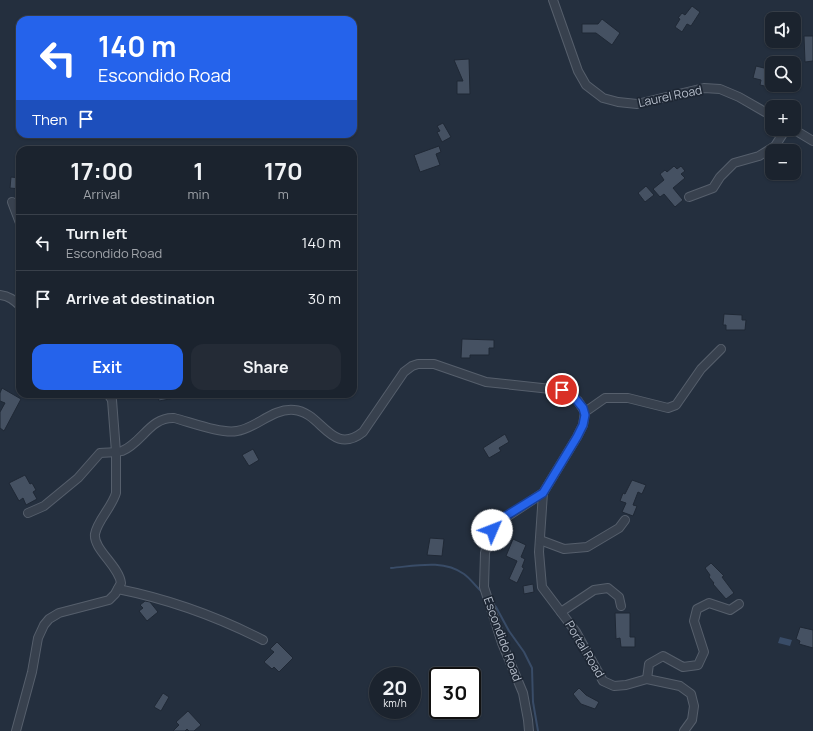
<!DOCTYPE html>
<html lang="en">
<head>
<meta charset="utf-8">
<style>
	:root { --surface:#1b232e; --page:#242b36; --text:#f1f3f6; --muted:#a0a4aa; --line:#39404a; --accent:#2563eb }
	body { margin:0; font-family:Manrope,sans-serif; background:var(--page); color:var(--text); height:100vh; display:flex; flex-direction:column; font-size:15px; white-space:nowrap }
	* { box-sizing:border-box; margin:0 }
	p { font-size:13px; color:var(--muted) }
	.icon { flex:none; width:22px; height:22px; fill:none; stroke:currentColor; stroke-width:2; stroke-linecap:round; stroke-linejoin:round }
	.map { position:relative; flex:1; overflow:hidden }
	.details { position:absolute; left:16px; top:146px; width:341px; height:252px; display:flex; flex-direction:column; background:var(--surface); border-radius:12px; box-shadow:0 1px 3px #0004,0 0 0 1px var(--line) }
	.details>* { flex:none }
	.guide { position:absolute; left:16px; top:16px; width:341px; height:122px; border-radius:12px; box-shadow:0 1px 3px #0004,0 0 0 1px var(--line); background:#2563eb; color:#fff; overflow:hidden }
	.tools { position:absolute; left:765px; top:12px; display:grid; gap:8px }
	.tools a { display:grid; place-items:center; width:36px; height:36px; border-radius:8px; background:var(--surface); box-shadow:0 1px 3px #0004,0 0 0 1px var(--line); font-size:20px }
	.speed { position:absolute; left:369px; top:667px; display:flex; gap:8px; font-size:20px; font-weight:700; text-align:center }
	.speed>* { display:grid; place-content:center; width:52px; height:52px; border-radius:50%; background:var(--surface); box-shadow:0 1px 3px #0004,0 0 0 1px var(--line); line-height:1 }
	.speed small { font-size:10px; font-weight:400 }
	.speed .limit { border:2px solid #111; border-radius:6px; background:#fff; color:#111 }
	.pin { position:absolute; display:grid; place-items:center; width:34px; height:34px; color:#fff; margin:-17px; border:2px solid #fff; border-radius:50%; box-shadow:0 1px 4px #0007 }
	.me { position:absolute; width:44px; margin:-22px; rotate:46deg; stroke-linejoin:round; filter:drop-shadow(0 0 3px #0008) }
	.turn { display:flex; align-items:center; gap:14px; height:84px; padding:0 16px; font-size:18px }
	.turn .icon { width:52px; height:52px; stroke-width:2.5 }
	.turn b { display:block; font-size:28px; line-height:34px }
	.then { display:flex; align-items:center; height:38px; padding:0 16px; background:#0003; gap:8px; font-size:15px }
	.eta { display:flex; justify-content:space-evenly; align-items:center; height:68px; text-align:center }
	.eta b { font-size:24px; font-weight:700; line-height:28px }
	.primary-button { display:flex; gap:8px; margin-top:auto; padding:8px 16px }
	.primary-button a { flex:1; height:46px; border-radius:12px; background:var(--accent); color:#fff; font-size:16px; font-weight:700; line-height:46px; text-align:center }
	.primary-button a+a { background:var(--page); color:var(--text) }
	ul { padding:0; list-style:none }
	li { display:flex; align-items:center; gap:12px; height:56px; padding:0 16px; border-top:1px solid var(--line) }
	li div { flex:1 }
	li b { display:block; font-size:15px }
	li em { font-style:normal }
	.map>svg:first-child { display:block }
	.water { fill:#394c67 }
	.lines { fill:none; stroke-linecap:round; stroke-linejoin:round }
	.stream { stroke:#394c67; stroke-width:2 }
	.building { fill:#455162; stroke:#1f2835 }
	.minor-casing { stroke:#565f6c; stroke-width:10 }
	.minor { stroke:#38414e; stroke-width:8 }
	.route-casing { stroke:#184099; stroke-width:10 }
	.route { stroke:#2563eb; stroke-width:7 }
	.labels { text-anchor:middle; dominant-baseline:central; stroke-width:3.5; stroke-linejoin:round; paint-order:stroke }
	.street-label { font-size:12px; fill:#b4bcc9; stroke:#1d2633 }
</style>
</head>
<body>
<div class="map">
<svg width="813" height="731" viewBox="0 0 813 731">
	<rect width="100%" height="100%" fill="#242f3e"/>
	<path class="water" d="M780 637 792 640 790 646 778 643Z"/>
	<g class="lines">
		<g class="stream">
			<path d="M391 568C415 566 443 559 464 574 471 579 476 587 482 592"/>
			<path d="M492 603 496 607 509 631 524 652 532 668 533 702 538 731"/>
		</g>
	</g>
	<g class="building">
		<path d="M692 6 700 12 691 26 687 24 682 32 675 27 680 19 678 18 682 13 685 15Z"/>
		<path d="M602 19 620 33 612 45 596 33H582V24H598Z"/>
		<path d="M804 36H813V61L805 62Z"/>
		<path d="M469 59 470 94H457V81H463L454 60Z"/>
		<path d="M756 66 772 70 769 87 760 85 761 80 753 78Z"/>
		<path d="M443 123 451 137 442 142 437 132 440 131 437 126Z"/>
		<path d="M439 146 441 152 436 154 440 165 420 172 414 155Z"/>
		<path d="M674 166 677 169 681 166 685 171 681 174 685 178 673 188 683 200 675 207 664 194 660 197 653 189 664 180 660 174 665 170 667 172Z"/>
		<path d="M11 177 20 178V189L10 188Z"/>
		<path d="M646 186 654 195 645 202 638 193Z"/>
		<path d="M724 314 742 315V320H746L745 330H726V325H723Z"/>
		<path d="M462 339 494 340V348H489V355H470V358H461Z"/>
		<path d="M2 388 21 399 4 431 0 428V412L5 403 0 401V393Z"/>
		<path d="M158 394H179L180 397 159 401Z"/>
		<path d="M505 434 509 442 499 448 501 451 489 458 483 448Z"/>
		<path d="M253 449 259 460 249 466 242 455Z"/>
		<path d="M25 475 30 484 32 483 36 490 33 492 37 499 26 505 23 498 19 501 9 483Z"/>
		<path d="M632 480 646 485 642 494 638 492 633 505 637 506 633 516 622 512 626 503 620 501 623 493 625 494Z"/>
		<path d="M430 538 444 539 442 556 427 555Z"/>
		<path d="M513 539 526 545 521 557 525 559 522 567 524 568 517 583 509 579 517 561 506 556Z"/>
		<path d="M711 563 724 576 722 577 734 593 726 599 713 584 714 583 709 577 710 575 705 568Z"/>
		<path d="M533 584 534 592 524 594 523 586Z"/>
		<path d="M145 601 150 602 158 612 147 621 139 611 143 608 140 605Z"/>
		<path d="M615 613H630V637H635V647H621L620 638 616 639Z"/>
		<path d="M800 627 813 630V648L799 644 800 641 796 639Z"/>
		<path d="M277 642 293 658 279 672 274 667 272 669 264 662 274 652 270 649Z"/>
		<path d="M579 688 586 695 599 702 595 709 581 704 573 694Z"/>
		<path d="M438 692V704L435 708 430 705Z"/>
		<path d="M163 693 169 697 161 711 154 707Z"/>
		<path d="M188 711 201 725 194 731H189L187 729 185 731H173L179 725 176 722Z"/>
	</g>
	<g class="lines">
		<defs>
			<g id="minor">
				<path d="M553 0 578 71 586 85 603 98 618 102 637 104 704 88 720 89 739 97 772 116"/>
				<path d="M793 129 813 141"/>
				<path d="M689 197 713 188 720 177 734 163 759 156 775 146 786 129"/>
				<path d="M12 202 20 223"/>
				<path d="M0 295C9 296 14 300 20 306"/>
				<path d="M585 412 605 398H628L668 408 676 405 701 369 721 349"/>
				<path d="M543 493 539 552 542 587 576 632 603 681 614 686 626 685 647 679 680 686 691 694 694 706 692 720 684 731"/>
				<path d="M28 513 44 506 78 478 100 453C107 452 115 453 122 451 142 443 150 417 174 418 190 422 221 434 237 431 257 428 272 408 294 410 322 412 331 457 363 432L404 372 412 366 418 364H434L486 382 560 390 568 393 578 401 585 412 583 425 577 437 543 493 496 524 490 534 485 553 484 587 502 643 523 693 528 720 529 731"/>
				<path d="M540 540 564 549 587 547 619 528 625 520"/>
				<path d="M118 589C168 599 218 617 263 640"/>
				<path d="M561 612 594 590 608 588 619 597 621 606"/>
				<path d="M647 679 649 664 663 656 683 667 698 665 704 652 694 621 697 609 709 603 730 610 739 604"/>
				<path d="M16 731 32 672 38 638 44 625 49 619 59 613 109 600 115 594 121 583C119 566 93 549 95 534 97 521 112 507 116 493V452L112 400 108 394"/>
			</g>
		</defs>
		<use href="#minor" class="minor-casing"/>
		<use href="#minor" class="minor"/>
	</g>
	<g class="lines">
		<defs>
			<path id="route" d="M492 530 496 524 501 519 543 493 577 437 583 425 585 415 583 408 574 397 562 390"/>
		</defs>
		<use href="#route" class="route-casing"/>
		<use href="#route" class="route"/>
	</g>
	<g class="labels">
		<g class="street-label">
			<text transform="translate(670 96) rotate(-12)">Laurel Road</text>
			<text transform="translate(503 639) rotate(70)">Escondido Road</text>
			<text transform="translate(585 649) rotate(59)">Portal Road</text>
		</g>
	</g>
</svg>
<div class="tools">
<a><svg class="icon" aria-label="sound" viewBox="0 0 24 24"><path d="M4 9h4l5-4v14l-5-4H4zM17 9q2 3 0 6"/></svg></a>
<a><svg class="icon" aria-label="search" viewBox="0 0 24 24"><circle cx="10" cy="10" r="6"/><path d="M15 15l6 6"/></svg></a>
<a>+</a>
<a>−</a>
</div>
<div class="speed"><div>20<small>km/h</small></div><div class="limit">30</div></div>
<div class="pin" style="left:562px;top:390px;background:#d93025"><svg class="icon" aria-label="arrive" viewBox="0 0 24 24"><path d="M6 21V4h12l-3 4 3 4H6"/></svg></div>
<svg class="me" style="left:492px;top:530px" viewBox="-20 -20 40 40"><circle r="19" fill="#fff"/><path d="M0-13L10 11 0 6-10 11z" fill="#2563eb"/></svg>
<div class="guide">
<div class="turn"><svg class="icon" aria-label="left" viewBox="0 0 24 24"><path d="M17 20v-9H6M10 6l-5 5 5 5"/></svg><div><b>140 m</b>Escondido Road</div></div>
<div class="then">Then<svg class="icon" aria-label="arrive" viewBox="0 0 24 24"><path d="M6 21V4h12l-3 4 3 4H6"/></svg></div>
</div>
<section class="details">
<div class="eta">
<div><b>17:00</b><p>Arrival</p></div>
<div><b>1</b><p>min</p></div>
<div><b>170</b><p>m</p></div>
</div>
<ul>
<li><svg class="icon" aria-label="left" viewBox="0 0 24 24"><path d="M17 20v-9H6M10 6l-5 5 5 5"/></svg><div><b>Turn left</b><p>Escondido Road</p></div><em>140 m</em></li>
<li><svg class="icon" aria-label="arrive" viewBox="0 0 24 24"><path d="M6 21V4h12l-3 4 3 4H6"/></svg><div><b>Arrive at destination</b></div><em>30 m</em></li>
</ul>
<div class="primary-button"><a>Exit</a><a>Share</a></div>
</section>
</div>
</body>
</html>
